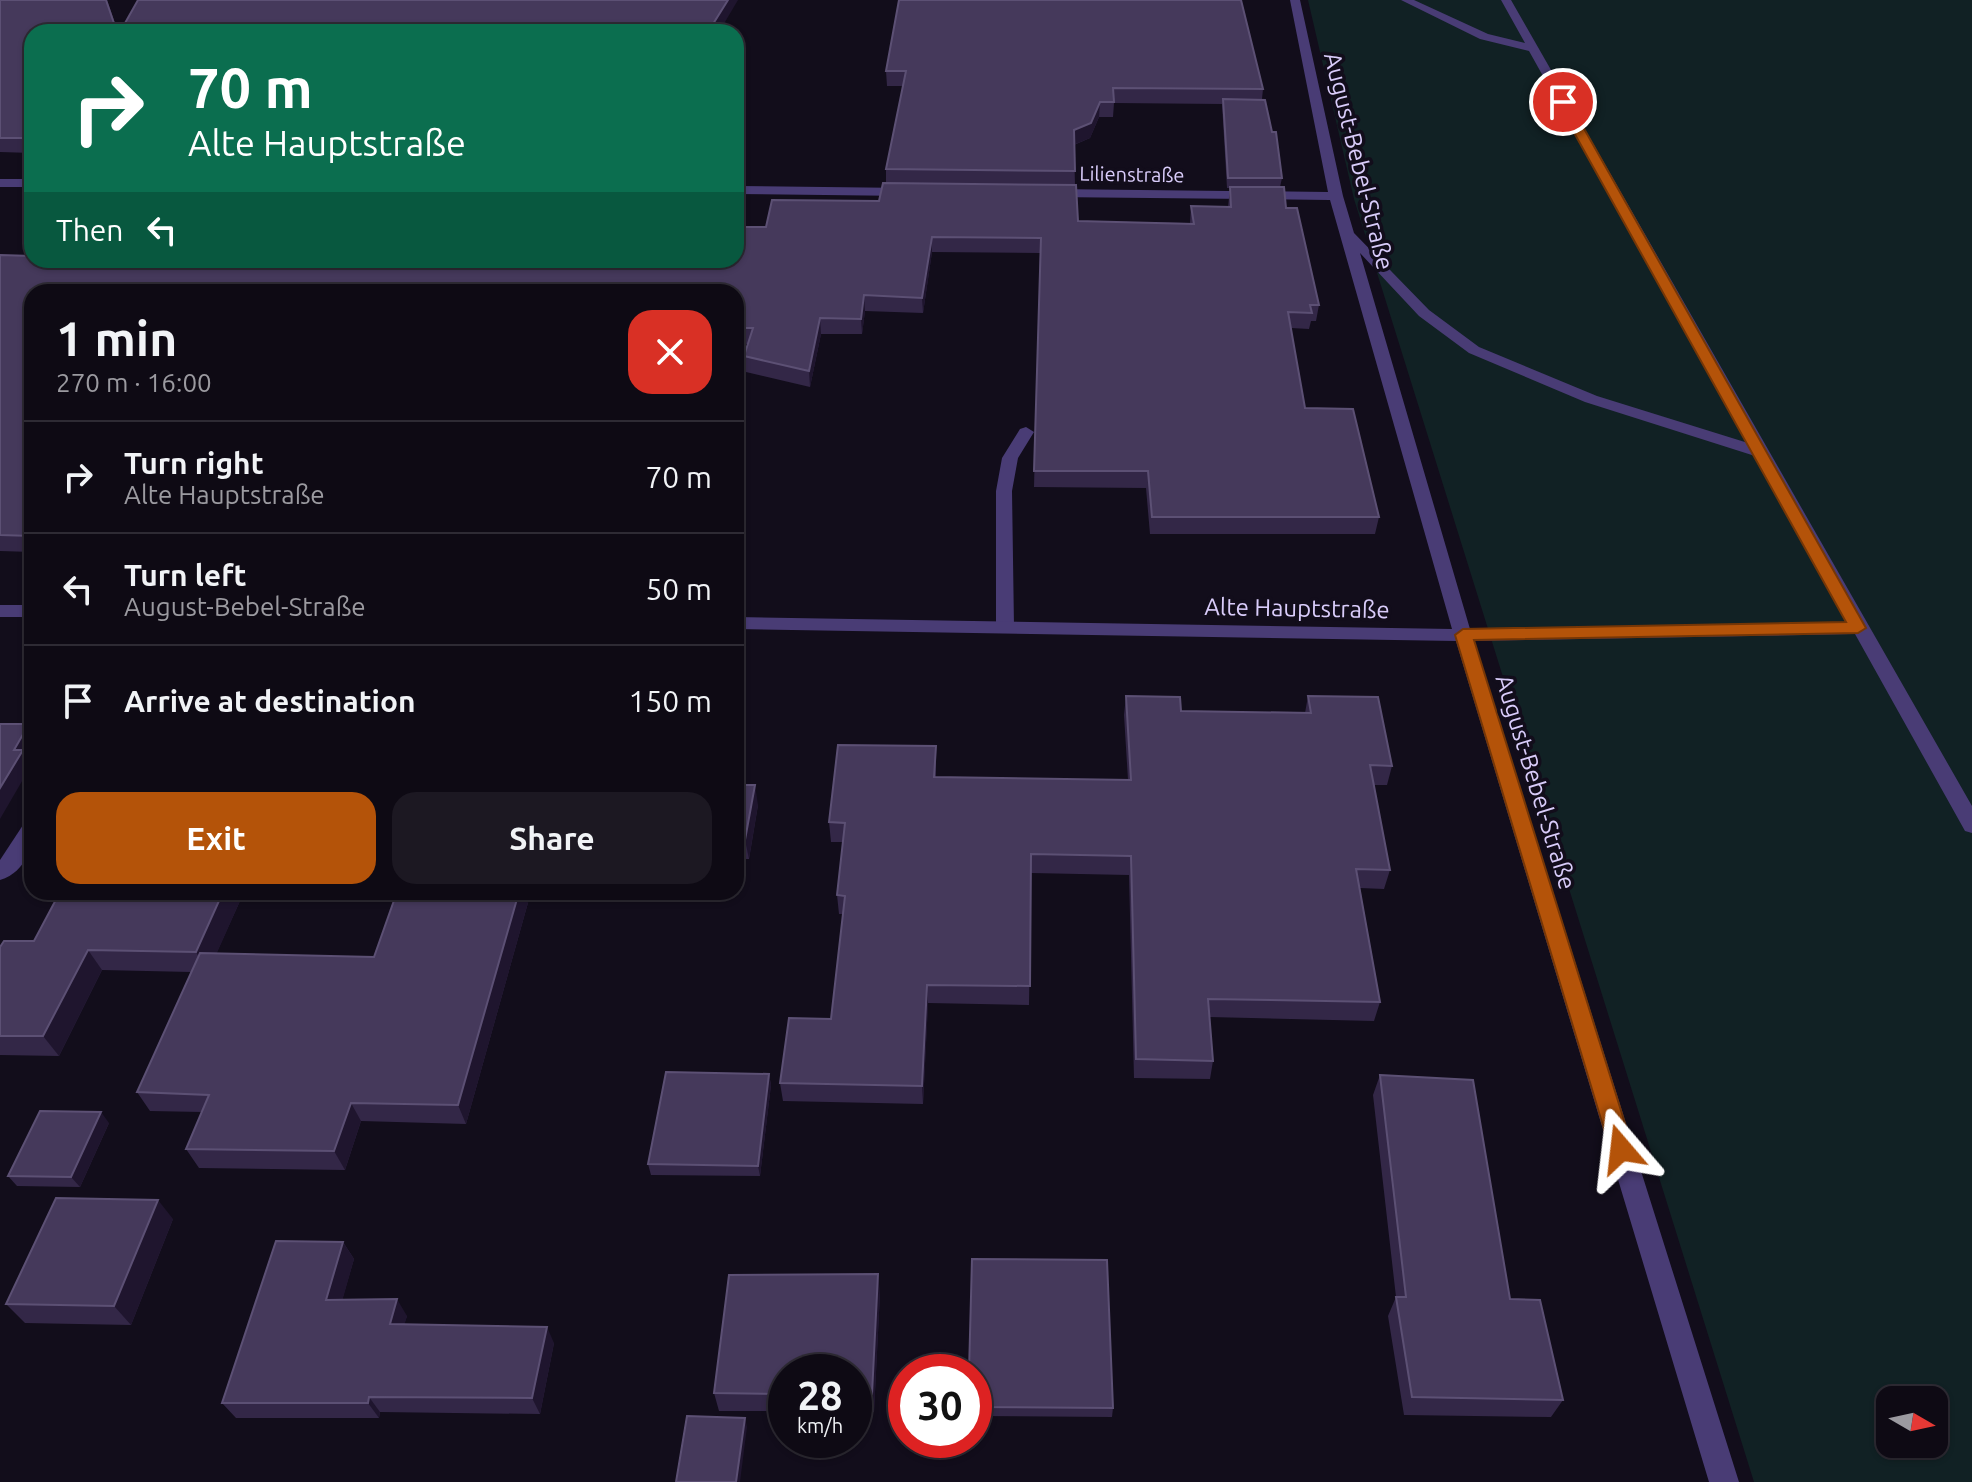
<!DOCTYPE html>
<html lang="en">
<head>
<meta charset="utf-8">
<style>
	:root { --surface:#0e0a14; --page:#1c1822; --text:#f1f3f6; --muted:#9b9aa0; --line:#2e2b34; --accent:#b45309 }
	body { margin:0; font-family:Ubuntu,sans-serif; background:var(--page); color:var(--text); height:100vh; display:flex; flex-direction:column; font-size:30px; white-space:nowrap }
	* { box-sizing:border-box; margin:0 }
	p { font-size:26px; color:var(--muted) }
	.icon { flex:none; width:44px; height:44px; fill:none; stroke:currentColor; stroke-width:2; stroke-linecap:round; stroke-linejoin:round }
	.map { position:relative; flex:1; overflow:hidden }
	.sheet { position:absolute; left:24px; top:284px; width:720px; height:616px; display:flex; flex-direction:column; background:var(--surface); border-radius:24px; box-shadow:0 2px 6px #0004,0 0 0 2px var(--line) }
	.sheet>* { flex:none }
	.guide { position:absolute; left:24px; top:24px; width:720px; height:244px; border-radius:24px; box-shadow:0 2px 6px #0004,0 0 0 2px var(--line); background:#0b6e4f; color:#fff; overflow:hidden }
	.needle { width:52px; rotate:99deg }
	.buttons { position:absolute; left:1876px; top:1386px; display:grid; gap:16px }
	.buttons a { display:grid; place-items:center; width:72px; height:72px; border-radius:16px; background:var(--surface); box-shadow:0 2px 6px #0004,0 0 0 2px var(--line); font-size:40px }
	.speed { position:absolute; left:768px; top:1354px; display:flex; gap:16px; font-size:40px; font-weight:700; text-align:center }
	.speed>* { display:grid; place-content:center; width:104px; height:104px; border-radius:50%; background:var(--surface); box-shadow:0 2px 6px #0004,0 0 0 2px var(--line); line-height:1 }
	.speed small { font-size:20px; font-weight:400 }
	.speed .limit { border:12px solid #d22; background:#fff; color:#111 }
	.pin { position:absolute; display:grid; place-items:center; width:68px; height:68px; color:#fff; margin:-34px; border:4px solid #fff; border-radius:50%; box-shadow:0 2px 8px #0007 }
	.me { position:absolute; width:88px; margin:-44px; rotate:343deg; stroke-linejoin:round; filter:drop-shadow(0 0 6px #0008) }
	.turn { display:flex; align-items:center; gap:28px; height:168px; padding:0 32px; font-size:36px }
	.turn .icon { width:104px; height:104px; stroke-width:2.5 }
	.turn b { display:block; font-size:56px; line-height:68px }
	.then { display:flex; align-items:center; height:76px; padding:0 32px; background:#0003; gap:16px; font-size:30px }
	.round { display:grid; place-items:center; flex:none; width:84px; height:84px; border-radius:24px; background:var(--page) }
	.overview { display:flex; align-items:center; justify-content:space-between; height:136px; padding:0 32px }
	h1 { font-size:48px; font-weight:700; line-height:60px }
	.action { display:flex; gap:16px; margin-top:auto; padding:16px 32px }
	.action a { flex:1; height:92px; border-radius:24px; background:var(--accent); color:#fff; font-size:32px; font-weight:700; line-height:92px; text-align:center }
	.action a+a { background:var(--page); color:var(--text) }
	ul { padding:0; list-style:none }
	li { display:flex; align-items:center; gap:24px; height:112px; padding:0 32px; border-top:2px solid var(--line) }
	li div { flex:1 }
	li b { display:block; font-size:30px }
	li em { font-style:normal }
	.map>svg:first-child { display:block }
	.green { fill:#112124; fill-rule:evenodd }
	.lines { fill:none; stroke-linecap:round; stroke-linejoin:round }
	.service { fill:#493c75; fill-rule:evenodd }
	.minor { fill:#493c75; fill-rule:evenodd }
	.wall { fill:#332747; fill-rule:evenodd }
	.shaded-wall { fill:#1f152e }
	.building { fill:#45395b; stroke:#5c5074; stroke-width:2 }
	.route { fill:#b45309; stroke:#753606; stroke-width:2 }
	.labels { text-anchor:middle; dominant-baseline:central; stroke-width:7; stroke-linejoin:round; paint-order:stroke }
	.far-street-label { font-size:20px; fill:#d9ccfa; stroke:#120d1b }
	.street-label { font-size:24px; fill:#d9ccfa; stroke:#120d1b }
</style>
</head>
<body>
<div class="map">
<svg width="1972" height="1482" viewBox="0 0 1972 1482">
	<rect width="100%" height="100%" fill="#120d1b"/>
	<path class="green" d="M1308 0H1972V1482H1754L1354 199ZM1890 1400H1934V1444H1890Z"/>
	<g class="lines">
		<g class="service">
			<path d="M1026 427 1034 432 1018 458 1012 491 1014 627 1005 633 996 627V491L1002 458 1020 429Z"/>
			<path d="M32 820C32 846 28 871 0 880V860L25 822Z"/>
		</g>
		<g class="minor">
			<path d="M1290 0H1300L1343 196 1354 233 1429 310 1479 347 1597 396 1748 443 1529 51 1480 39 1401 0H1414L1488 34 1525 43 1501 0H1511L1972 806V833L1965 831 1855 634 1474 641 1739 1482H1709L1456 641 736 629V617L1452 629 1330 200 1052 197 1045 193 1052 189 1328 192ZM1360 253 1419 316 1469 353 1585 402 1755 456 1848 622 1470 629Z"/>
			<rect x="0" y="179" width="32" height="8"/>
			<path d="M736 186 908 188 915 192 908 196 736 194Z"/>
			<rect x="0" y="605" width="32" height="12"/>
		</g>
	</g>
	<g class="wall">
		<path d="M0 0H107L118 32H32V153L0 152Z"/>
		<path d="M899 0 1263 89 1262 99 1282 178 1280 187 1319 305 1316 321H1311L1309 329 1291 328 1305 408 1379 517 1375 534H1150L1146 488 1034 487 1040 253 932 252 923 313 865 311 862 334H821L810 387 746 372 744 356 748 344H736V292H32V552L0 551V255L32 260H456V262L559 266 766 227 879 201 886 183V169L903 86H887L886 71ZM1114 103 1222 104 1227 188H1230L1228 207 1191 206 1190 223 1078 221 1075 185 1074 145 1090 138 1099 117H1113Z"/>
		<path d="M1126 696 1181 711 1305 713 1308 696 1392 766 1387 785H1374L1390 870 1384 889 1360 888 1380 1002 1374 1021 1209 1017 1213 1061 1210 1079 1134 1078 1129 875 1031 873 1029 1005 928 1003 923 1104 783 1101 780 1083 831 1019 843 914H839L837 895 843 842H831L829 822 936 746V777L1128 780 1124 715Z"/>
		<path d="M736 785 758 805 749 859H736Z"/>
		<path d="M60 892H244L216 954 374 957 397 892H531L466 1124 361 1121 345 1170 199 1168 186 1149 202 1112 150 1111 137 1092 191 972 102 970 59 1056 0 1055V947L34 941Z"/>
		<path d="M769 1074 771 1085 760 1176 651 1175 648 1164Z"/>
		<path d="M1380 1075 1510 1299 1563 1400 1551 1417 1404 1415 1388 1316 1396 1297 1373 1095Z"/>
		<path d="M109 1123 80 1187 17 1186 8 1176Z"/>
		<path d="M173 1219 131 1325 25 1323 6 1304Z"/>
		<path d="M343 1242 354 1259 342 1300 407 1316 404 1324 554 1343 540 1414 380 1412 379 1418H236L222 1403Z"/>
		<path d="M880 1293 874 1412 854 1411V1372H786V1411H719L714 1393Z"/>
		<path d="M974 1372 1113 1408 1112 1417 974 1416Z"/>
	</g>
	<g class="shaded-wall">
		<path d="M728 0H738L719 32H708Z"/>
		<path d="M1100 102 1099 117 1090 138 1073 145 1074 130Z"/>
		<path d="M932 237V252L923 313 922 298Z"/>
		<path d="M864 295 865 311 862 334 861 319Z"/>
		<path d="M820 318 821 334 810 387 809 371Z"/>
		<path d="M29 724 32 729V748L27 757 32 764 0 819V788L14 750Z"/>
		<path d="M755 785 758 805 749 859 745 840Z"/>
		<path d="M223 892H244L208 973 196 952Z"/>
		<path d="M519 892H531L466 1124 458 1105Z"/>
		<path d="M88 950 102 970 59 1056 43 1036Z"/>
		<path d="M927 985 928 1003 923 1104 922 1086Z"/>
		<path d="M769 1074 771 1085 760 1176 758 1166Z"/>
		<path d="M351 1103 361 1121 345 1170 334 1151Z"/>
		<path d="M101 1112 109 1123 80 1187 71 1177Z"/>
		<path d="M158 1200 173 1219 131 1325 114 1306Z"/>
		<path d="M343 1242 354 1259 338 1316 326 1300Z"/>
		<path d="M878 1274 880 1293 874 1412 872 1394Z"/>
		<path d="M397 1299 407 1316 400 1340 390 1324Z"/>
		<path d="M547 1327 554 1343 540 1414 532 1398Z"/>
		<path d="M369 1397 380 1412 379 1418 368 1403Z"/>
		<path d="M745 1418 747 1427 740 1482H736Z"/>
	</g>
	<g class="building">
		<path d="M0 0H106L117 32H32V138H0Z"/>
		<path d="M138 0H728L708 32H120Z"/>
		<path d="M899 0H1241L1263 89 1113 88 1114 102H1100L1091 123 1074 130 1075 171 886 169 906 71H886Z"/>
		<path d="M1223 99 1265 100 1272 132H1276L1282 178H1228Z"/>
		<path d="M883 183 1076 185 1078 221 1194 224 1191 206 1231 207 1230 187H1284L1286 208H1297L1319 305H1310L1312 313 1288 312 1305 408 1353 409 1379 517H1152L1148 471H1034L1041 238 932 237 922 298 864 295 861 319 820 318 809 371 744 356 753 328H736V292H32V536L0 535V255L32 256V260H442V261L559 266 562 260H736V227H766L772 200 879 201Z"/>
		<path d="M1126 696 1180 697 1181 711 1311 713 1308 696 1378 697 1392 766 1370 765 1390 870 1356 869 1380 1002 1208 999 1213 1061 1136 1059 1131 856 1031 854 1030 986 927 985 922 1086 780 1083 789 1018 831 1019 845 896 837 895 845 823 829 822 838 745 936 746 934 777 1131 780Z"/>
		<path d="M0 724H29L14 750H23L0 788Z"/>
		<path d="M736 785H755L745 840 736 839Z"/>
		<path d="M60 892H223L196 952 88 950 43 1036H0V947L4 941H34Z"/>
		<path d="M397 892H519L458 1105 351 1103 334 1151 186 1149 209 1095 137 1092 200 953 374 957Z"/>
		<path d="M666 1072 769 1074 758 1166 648 1164Z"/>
		<path d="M1380 1075 1473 1080 1510 1299 1540 1300 1563 1400 1412 1397 1396 1297H1406Z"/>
		<path d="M40 1111 101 1112 71 1177 8 1176Z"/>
		<path d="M56 1198 158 1200 114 1306 6 1304Z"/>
		<path d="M276 1241 343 1242 326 1300 397 1299 390 1324 547 1327 532 1398 369 1397 368 1403H222Z"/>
		<path d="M972 1259 1107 1260 1113 1408 974 1407V1372H969Z"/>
		<path d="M878 1274 872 1394H854V1372H786V1394L714 1393 729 1275Z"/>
		<path d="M687 1416 745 1418 736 1482H676Z"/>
	</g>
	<path class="route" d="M1563 98 1569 102 1866 628 1858 633 1474 640 1633 1149 1629 1156 1621 1159 1613 1156 1610 1149 1455 635 1463 629 1846 622 1557 102Z"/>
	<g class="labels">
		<g class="far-street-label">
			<text transform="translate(1132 174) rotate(1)">Lilienstraße</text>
		</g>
		<g class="street-label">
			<text transform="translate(1359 161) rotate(76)">August-Bebel-Straße</text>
			<text transform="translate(1297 608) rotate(1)">Alte Hauptstraße</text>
			<text transform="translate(1536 782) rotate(73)">August-Bebel-Straße</text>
		</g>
	</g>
</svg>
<div class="buttons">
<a><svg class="needle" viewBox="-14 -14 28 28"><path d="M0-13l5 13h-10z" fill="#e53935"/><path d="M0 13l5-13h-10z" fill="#9b9aa0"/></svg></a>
</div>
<div class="speed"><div>28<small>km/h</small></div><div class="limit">30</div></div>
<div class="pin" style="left:1563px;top:102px;background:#d93025"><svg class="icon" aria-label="arrive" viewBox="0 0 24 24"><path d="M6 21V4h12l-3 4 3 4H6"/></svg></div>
<svg class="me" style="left:1621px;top:1149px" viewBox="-20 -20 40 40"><path d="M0-17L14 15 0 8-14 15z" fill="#b45309" stroke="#fff" stroke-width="4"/></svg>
<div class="guide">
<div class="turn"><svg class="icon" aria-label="right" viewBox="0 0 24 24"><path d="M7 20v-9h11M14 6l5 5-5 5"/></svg><div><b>70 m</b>Alte Hauptstraße</div></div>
<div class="then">Then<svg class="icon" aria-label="left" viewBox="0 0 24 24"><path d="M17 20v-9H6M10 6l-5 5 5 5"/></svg></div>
</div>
<section class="sheet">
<div class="overview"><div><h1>1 min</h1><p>270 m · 16:00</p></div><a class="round" style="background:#d93025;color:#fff"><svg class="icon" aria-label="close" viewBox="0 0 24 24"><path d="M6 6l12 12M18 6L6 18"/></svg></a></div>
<ul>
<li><svg class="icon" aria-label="right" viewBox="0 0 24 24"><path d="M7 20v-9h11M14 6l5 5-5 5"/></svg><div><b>Turn right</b><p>Alte Hauptstraße</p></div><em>70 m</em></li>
<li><svg class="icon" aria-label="left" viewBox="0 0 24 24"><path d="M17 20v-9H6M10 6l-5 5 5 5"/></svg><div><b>Turn left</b><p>August-Bebel-Straße</p></div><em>50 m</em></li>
<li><svg class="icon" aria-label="arrive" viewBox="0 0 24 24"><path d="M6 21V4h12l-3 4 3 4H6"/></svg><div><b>Arrive at destination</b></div><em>150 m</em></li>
</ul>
<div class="action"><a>Exit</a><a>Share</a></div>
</section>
</div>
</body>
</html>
